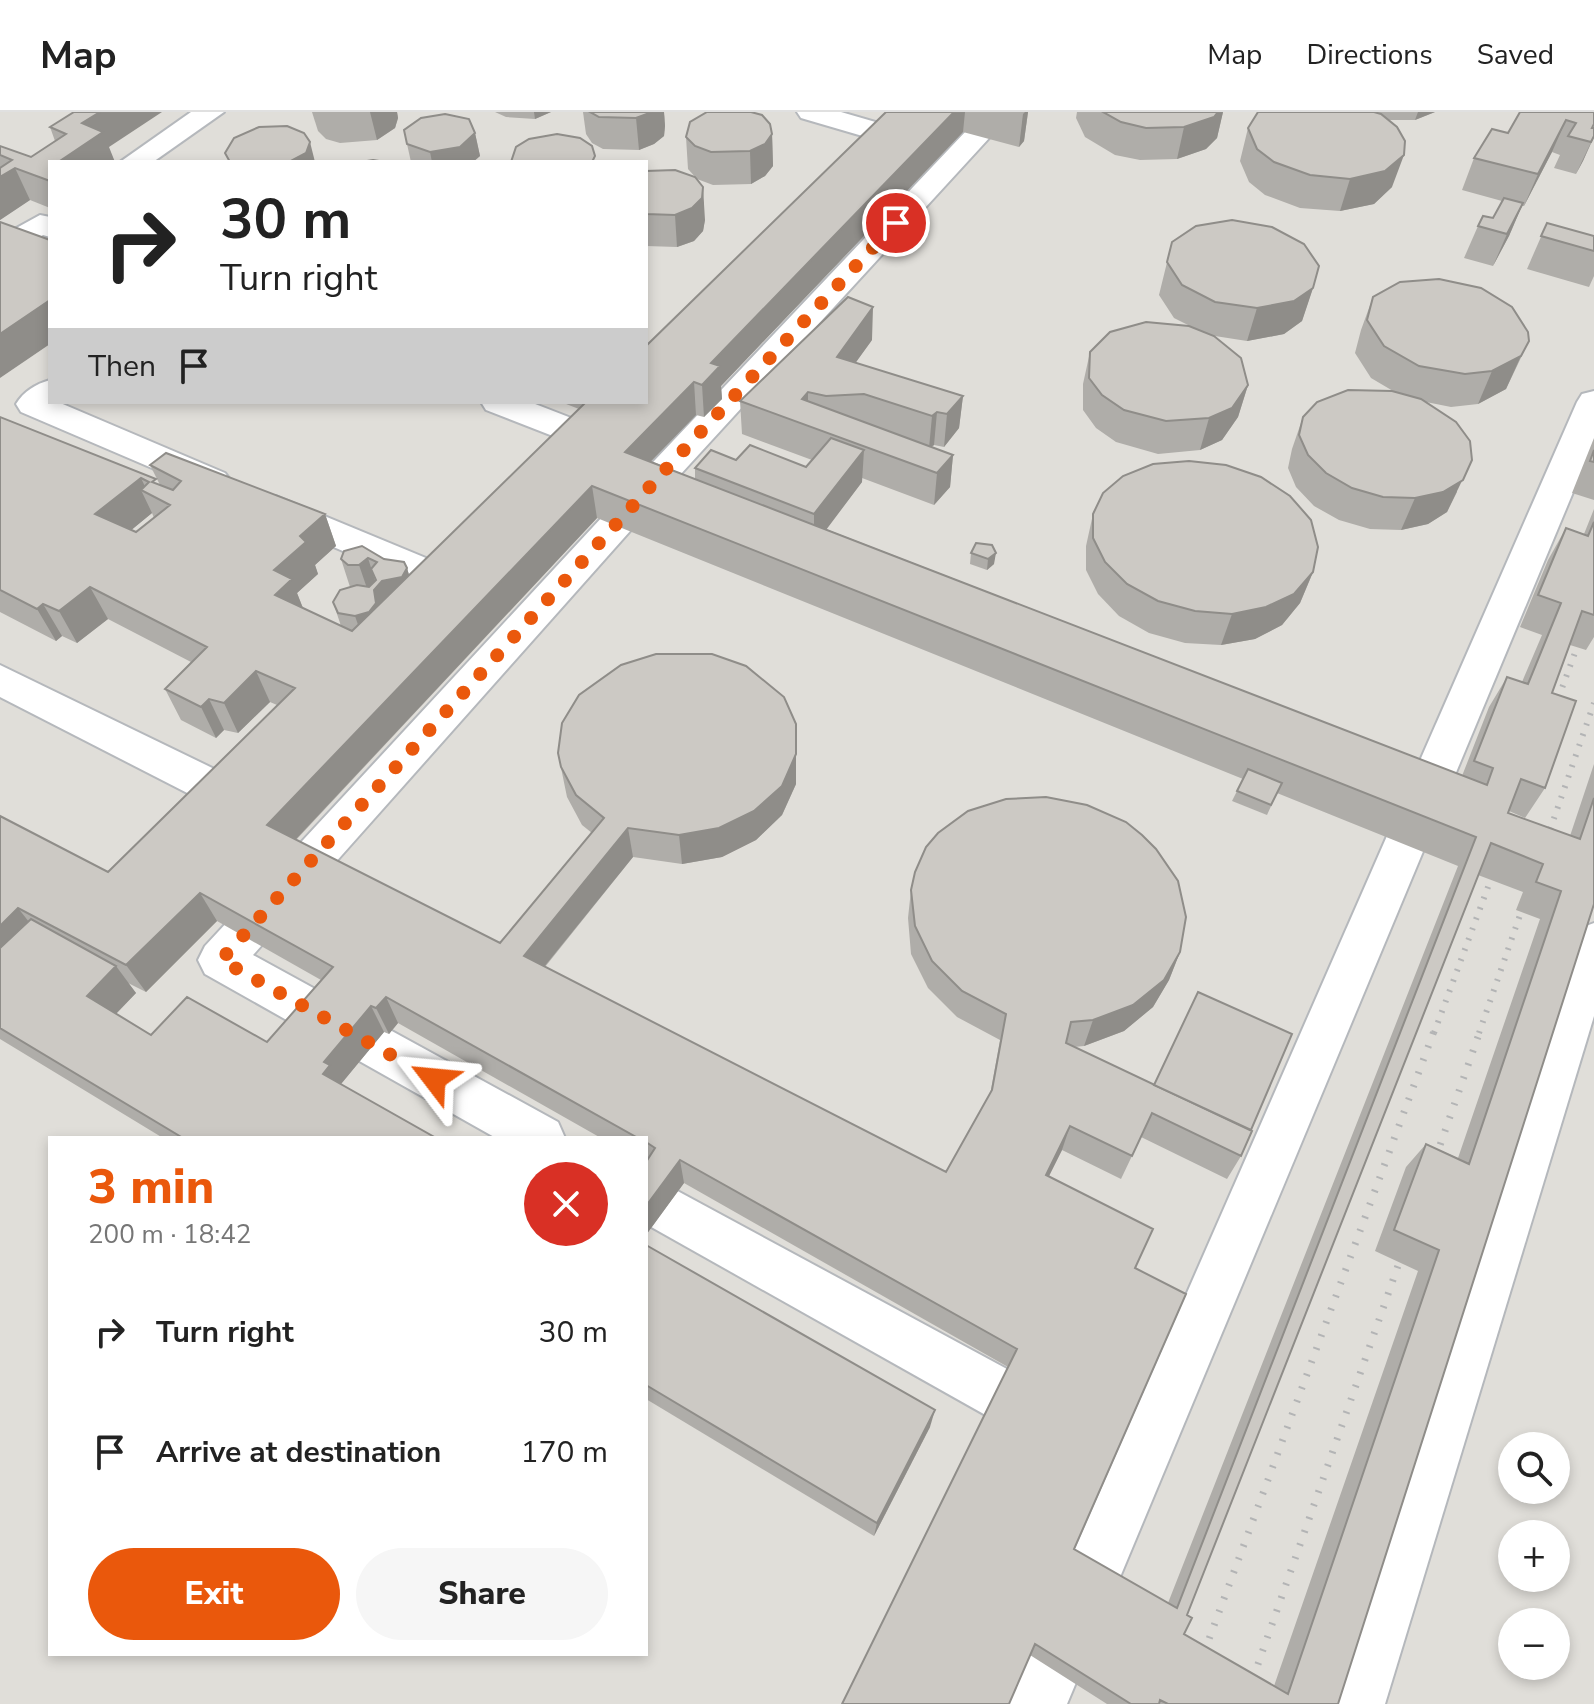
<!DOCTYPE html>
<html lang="en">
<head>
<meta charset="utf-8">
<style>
	:root { --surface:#fff; --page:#f6f6f6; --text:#222; --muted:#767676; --line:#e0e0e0; --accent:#ea580c }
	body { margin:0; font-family:"Nunito Sans",sans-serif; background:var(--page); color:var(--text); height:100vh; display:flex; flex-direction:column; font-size:30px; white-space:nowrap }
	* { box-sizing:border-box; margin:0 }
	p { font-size:26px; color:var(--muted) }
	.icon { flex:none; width:44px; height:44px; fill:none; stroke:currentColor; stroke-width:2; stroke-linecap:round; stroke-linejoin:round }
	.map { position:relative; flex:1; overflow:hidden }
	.drawer { position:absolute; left:48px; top:1024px; width:600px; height:520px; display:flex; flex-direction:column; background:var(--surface); border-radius:0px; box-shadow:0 4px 12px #0003 }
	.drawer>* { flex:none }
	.banner { position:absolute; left:48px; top:48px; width:600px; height:244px; border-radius:0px; box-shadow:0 4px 12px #0003; background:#fff; color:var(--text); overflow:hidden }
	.controls { position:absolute; left:1498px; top:1320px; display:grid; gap:16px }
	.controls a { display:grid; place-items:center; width:72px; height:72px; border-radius:50%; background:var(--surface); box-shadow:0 4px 12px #0003; font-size:40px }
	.pin { position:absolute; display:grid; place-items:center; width:68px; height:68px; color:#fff; margin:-34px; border:4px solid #fff; border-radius:50%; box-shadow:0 2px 8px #0007 }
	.me { position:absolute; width:88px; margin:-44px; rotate:299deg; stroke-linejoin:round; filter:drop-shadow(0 0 6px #0008) }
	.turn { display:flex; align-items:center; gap:28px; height:168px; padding:0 40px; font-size:36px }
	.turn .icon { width:104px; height:104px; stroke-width:2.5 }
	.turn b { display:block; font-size:56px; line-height:68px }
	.then { display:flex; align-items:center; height:76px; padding:0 40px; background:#0003; gap:16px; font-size:30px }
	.round { display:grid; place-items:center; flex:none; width:84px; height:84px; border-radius:42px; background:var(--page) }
	.head { display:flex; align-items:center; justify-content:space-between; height:136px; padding:0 40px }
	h1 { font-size:48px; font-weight:800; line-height:60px; color:var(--accent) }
	.primary-button { display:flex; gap:16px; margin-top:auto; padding:16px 40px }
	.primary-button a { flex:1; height:92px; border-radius:48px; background:var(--accent); color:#fff; font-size:32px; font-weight:800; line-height:92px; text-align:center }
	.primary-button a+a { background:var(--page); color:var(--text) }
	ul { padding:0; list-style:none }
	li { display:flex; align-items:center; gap:24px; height:120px; padding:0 40px }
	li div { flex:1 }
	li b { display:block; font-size:30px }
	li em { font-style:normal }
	header { display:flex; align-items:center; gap:48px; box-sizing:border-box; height:112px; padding:0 40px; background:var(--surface); border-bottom:2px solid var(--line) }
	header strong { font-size:38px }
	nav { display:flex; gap:44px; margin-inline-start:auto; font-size:28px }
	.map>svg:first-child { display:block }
	.industrial { fill:#e0ded9; fill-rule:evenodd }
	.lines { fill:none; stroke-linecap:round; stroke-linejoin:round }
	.minor-casing { stroke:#b5b8bc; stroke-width:4 }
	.minor { fill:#fff; fill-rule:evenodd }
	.rail-far1 { stroke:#b3b4b5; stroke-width:6; stroke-dasharray:2 9; stroke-linecap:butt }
	.rail { stroke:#b3b4b5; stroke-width:7; stroke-dasharray:2 12; stroke-linecap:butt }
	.wall { fill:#afada9; fill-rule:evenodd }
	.shaded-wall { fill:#8f8d89 }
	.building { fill:#ccc9c4; stroke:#8f8d89; stroke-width:2; fill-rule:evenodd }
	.route { stroke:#ea580c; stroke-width:14; stroke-dasharray:0 25.2 }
</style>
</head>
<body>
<header>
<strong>Map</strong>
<nav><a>Map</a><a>Directions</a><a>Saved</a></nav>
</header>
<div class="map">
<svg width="1594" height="1592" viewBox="0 0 1594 1592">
	<rect width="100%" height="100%" fill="#efece4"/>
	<path class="industrial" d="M0 0H1594V1592H0ZM50 50H646V290H50ZM50 1026H646V1542H50ZM1512 1334H1556V1378H1512ZM1512 1422H1556V1466H1512ZM1512 1510H1556V1554H1512Z"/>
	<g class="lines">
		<defs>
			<g id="minor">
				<path d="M191 0H224L153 50H120Z"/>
				<path d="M797 0H841L934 27 938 33 934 39 924 42 801 6Z"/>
				<path d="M984 0H1013L679 364 253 843 558 1010 565 1026H496L205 862 198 848 205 834 655 348Z"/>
				<path d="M40 103 50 105V125L43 123 11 144 0 147V125Z"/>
				<path d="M50 268V290H58L225 361 231 369 225 377 213 381 201 377 21 300 16 292C24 279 36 272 50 268Z"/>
				<path d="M1594 279V330L1067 1592H1007L1577 290 1582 282Z"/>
				<path d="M481 290H530L628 328 633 336 628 344 616 347 604 344 486 298Z"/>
				<path d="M276 384 484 470 490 479 484 488 471 492 458 488 263 405 258 396 263 387Z"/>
				<path d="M0 553 270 684 276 696 270 708 255 713 240 708 0 585Z"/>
				<path d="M1594 811V904L1385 1592H1325L1572 830 1578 817Z"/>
				<path d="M646 1062 1066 1289 1074 1308 1066 1327 1047 1335 1028 1327 646 1112Z"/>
			</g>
		</defs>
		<use href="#minor" class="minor-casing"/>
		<use href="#minor" class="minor"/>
		<g class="rail-far1">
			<path d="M1551 606 1594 489"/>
			<path d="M1543 738 1594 591"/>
			<path d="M1434 921 1498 748"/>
			<path d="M1479 921 1528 780"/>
		</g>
		<g class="rail">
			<path d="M1431 1059 1480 919"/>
			<path d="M1185 1592 1434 919"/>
			<path d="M1244 1592 1406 1131"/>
		</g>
	</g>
	<g class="wall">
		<path d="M312 0H397L398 6 395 16 377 28 340 31 326 27 318 19Z"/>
		<path d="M495 0H551L535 7 506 5Z"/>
		<path d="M583 0H664L665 14 664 24 654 32 639 38 603 37 592 31 586 22Z"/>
		<path d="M886 0H1028L1024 29 1019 35 963 20 721 274 722 287 704 305 696 303 651 349 695 367V356L736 348 806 355 812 348 742 322 740 289 872 228 855 251 963 284 959 316 944 335 934 333 932 335 953 343 950 375 934 393 862 366V370L826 417 1462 664 1489 595 1507 565 1522 570 1542 523 1520 515 1548 448 1566 416 1584 422 1594 397V525L1586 538 1570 533 1552 581 1545 676 1525 706 1509 699 1508 701 1570 724 1594 652V792L1338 1592H1107L1030 1543 1008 1255 684 1071 646 1123V1026H601L398 911 389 922 384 920 341 972 436 1026H163L0 927V704L108 760 277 593 270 590 238 621 224 618 216 626 181 608 165 577 191 550 108 507 77 531 62 524 56 529 0 500V305L160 373 150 353 325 402 336 434 315 453 318 462 297 481 303 496 341 514 333 490 350 475 341 447H384L407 456 409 463 579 297 561 290H646ZM152 401 154 406 136 420 131 418ZM597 406 1243 667 1232 689 1267 703 1277 681 1458 754 1168 1491 1074 1437 1135 1156 1049 1064 1062 1038 1121 1067 1141 1025 1227 1067 1241 1044 1251 1018 1074 935 1084 934 1124 919 1153 895 1169 868 1180 840 911 778 908 806 911 842 928 876 957 905 1000 928 990 983 946 1060 545 855 633 745 682 752 722 745 756 728 782 703 796 672V612L558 641 567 685 582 713 592 721 500 831 296 728ZM1478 763 1523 780 1516 798 1540 807 1458 1046 1426 1032 1406 1055 1375 1139 1418 1159 1274 1574 1184 1522 1187 1503ZM217 809 321 868 267 930 151 923 116 902 136 881 128 871 146 880Z"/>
		<path d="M1077 0H1223L1217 26 1206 37 1177 47 1140 48 1115 43 1085 25 1076 6Z"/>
		<path d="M1258 0H1435L1415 8H1388L1392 75 1374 92 1340 99 1300 96 1265 83 1249 70 1240 49 1248 16Z"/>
		<path d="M1541 0 1594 16V25L1583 49 1576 62 1554 56 1560 43 1552 40 1524 94H1522L1509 124 1493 154 1464 146 1478 114 1493 106 1502 89 1462 78 1474 46 1508 21Z"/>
		<path d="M50 15 109 35 50 50V96L30 88 0 108V34L31 45 55 29Z"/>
		<path d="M475 21 480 44 473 50H411L407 32Z"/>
		<path d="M772 22 773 54 765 64 751 72 713 73 697 67 688 57 686 25Z"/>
		<path d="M646 59 705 108 703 119 694 129 677 135 646 134Z"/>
		<path d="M1547 111 1594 124V164L1589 175 1527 157Z"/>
		<path d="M1172 130 1313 176 1302 209 1284 222 1247 229 1215 224 1248 273 1238 305 1222 328 1200 338 1158 342 1116 330 1096 316 1083 298V272L1090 240 1192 215 1174 206 1159 183Z"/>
		<path d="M1373 185 1529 229 1506 277 1478 292 1451 295 1426 290 1457 380 1447 400 1428 412 1401 418 1370 417 1339 408 1314 394 1296 375 1288 356 1292 337 1303 305 1393 279 1371 266 1355 241 1361 218Z"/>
		<path d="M1594 326V388L1572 381Z"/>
		<path d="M1093 402 1313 460 1300 491 1282 513 1255 527 1221 533 1185 531 1149 521 1119 504 1098 482 1086 458V434Z"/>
		<path d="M976 431 994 452 987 458 970 452 971 441Z"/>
		<path d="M646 1133 930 1315 874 1424 646 1287Z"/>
	</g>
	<g class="shaded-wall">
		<path d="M100 0H162L109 35 115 50H60V49L82 11Z"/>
		<path d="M370 0H397L398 6 395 16 377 28Z"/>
		<path d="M534 0H551L535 7Z"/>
		<path d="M652 0H664L665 14 664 24 654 32 639 38 636 6Z"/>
		<path d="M954 0H965L963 20 721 274 722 287 704 305 702 273 711 251Z"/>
		<path d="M1025 0H1028L1024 29 1019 35 1023 2Z"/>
		<path d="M1218 0H1223L1217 26 1206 37 1177 47 1184 15Z"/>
		<path d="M1418 0H1435L1415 8Z"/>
		<path d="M1566 8 1552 40 1524 94 1538 62Z"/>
		<path d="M475 21 480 44 473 50H432L430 40Z"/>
		<path d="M772 22 773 54 765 64 751 72 750 39Z"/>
		<path d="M1594 24 1583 49 1576 62Z"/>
		<path d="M310 30 315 50H289Z"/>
		<path d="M1404 43 1392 75 1374 92 1340 99 1350 67Z"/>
		<path d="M15 56 30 88 0 108V65Z"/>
		<path d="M703 75 705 108 703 119 694 129 677 135 675 103Z"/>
		<path d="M1523 91 1509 124 1493 154 1507 122Z"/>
		<path d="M1313 176 1302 209 1284 222 1247 229 1257 196Z"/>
		<path d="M50 188V232L0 266V222Z"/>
		<path d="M873 195 872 228 836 278 837 245Z"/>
		<path d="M1521 244 1506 277 1478 292 1492 259Z"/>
		<path d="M694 270 696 303 629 372 625 340Z"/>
		<path d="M1248 273 1238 305 1222 328 1200 338 1209 306Z"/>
		<path d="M808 280V312L802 287Z"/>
		<path d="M963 284 959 316 944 335 947 302Z"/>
		<path d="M937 300 934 333 929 336 932 304Z"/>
		<path d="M864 338 862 370 814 434V402Z"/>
		<path d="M953 343 950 375 934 393 937 361Z"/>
		<path d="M1472 348 1447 400 1428 412 1401 418 1415 386Z"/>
		<path d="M141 366 148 381 141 378 152 401 112 434 95 402Z"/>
		<path d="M592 374 597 406 282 742 267 713Z"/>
		<path d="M325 402 336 434 315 453 318 462 297 481 304 499 275 483 274 458 300 424Z"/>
		<path d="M996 441 994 452 987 458 988 447Z"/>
		<path d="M368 446 377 475 382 469 407 456 416 487 366 536 355 504 370 485 359 453Z"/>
		<path d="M1313 460 1300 491 1282 513 1255 527 1221 533 1232 502Z"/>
		<path d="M90 475 108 507 77 531 59 499Z"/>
		<path d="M43 492 62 524 56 529 37 497Z"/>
		<path d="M256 559 270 590 238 621 224 591Z"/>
		<path d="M209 587 224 618 216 626 201 595Z"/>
		<path d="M796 642V672L782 703 756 728 722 745 682 752 679 723Z"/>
		<path d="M628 716 633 745 531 871 524 844Z"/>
		<path d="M200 781 217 809 146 880 126 853Z"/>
		<path d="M18 796 40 824 0 864V814Z"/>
		<path d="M1180 840 1169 868 1153 895 1124 919 1084 934 1093 908Z"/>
		<path d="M116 854 136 881 108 910 87 884Z"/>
		<path d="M386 885 398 911 389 922 376 896Z"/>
		<path d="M371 894 384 920 341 972 323 962 324 950Z"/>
		<path d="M1070 1014 1062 1038 1038 1086 1046 1063Z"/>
		<path d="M680 1048 684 1071 646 1123V1094Z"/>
		<path d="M935 1298 930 1315 874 1424 877 1411Z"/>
	</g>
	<g class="building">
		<path d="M74 0H100L82 11 103 20 60 49 63 50H50V69L15 56 0 65V56L12 48 0 43V34L31 45 66 22 50 15Z"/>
		<path d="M590 0H652L636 6 599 5Z"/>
		<path d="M707 0H751L762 3 770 12 772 22 765 32 750 39 711 40 695 34 686 25 690 10Z"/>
		<path d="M886 0H954L711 251 720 254 702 273 694 270 625 340 1487 673 1493 656 1474 649 1507 565 1528 572 1561 491 1538 483 1566 416 1588 424 1594 410V503L1582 499 1552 581 1576 589 1545 676 1521 667 1508 701 1580 727 1594 686V792L1338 1592H1168L1160 1588 1159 1592H1131L1035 1532 1009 1592H842L1017 1237 680 1048 646 1094V1050L655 1036 646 1030V1026H638L386 885 376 896 371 894 324 950 330 953 323 962 436 1026H183L0 916V836L31 807 116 854 87 884 151 923 187 885 267 930 333 855 200 781 126 853 18 796 0 814V704L108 760 295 576 256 559 224 591 209 587 201 595 165 577 207 535 90 475 59 499 43 492 37 497 0 478V305L156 367 152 370 173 378 181 369 150 353 166 341 325 402 300 424 306 430 274 458 292 467 275 483 352 519 586 290H646V234ZM141 366 149 370 141 378 170 393 136 420 95 402ZM592 374 1476 725 1177 1496 1074 1437 1186 1182 1135 1156 1153 1117 1046 1063 1070 1014 1132 1044 1152 1001 1241 1044 1252 1019 1066 931 1071 910 1093 908 1133 893 1164 868 1180 840 1186 805 1178 769 1156 737 1142 723 1126 710 1087 693 1046 685 1006 687 968 699 938 721 926 735 915 760 911 778 915 814 932 849 962 879 1006 902 992 978 946 1060 524 844 628 716 679 723 719 716 754 699 782 674 796 642V612L784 585 746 554 712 542H656L621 553 579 583 562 611 558 641 561 655 576 683 604 706 500 831 267 713ZM1491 731 1543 752 1536 770 1561 779 1469 1052 1426 1032 1394 1118 1439 1138 1288 1582 1184 1522 1192 1506 1187 1503Z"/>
		<path d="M1103 0H1218L1214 5 1184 15 1146 16 1121 10Z"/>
		<path d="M1258 0H1374L1381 2 1397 15 1405 29 1404 43 1385 59 1350 67 1310 63 1274 50 1257 37 1248 16Z"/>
		<path d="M1520 0H1594V12L1592 16H1594V24L1591 30 1568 24 1576 11 1566 8 1538 62 1474 46 1492 17 1508 21Z"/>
		<path d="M445 2 469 7 475 21 460 35 430 40 407 32 404 18 421 6Z"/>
		<path d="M287 14 304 21 310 30 306 41 289 50H230L225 41 234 26 259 15Z"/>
		<path d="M557 22 580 26 592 34 595 44 592 50H511L516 35 529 27Z"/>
		<path d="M373 48 385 50H361Z"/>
		<path d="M675 58 695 65 703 75 702 86 692 96 675 103 646 102V59Z"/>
		<path d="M1504 86 1523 91 1507 122 1478 114 1483 104 1493 106Z"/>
		<path d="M1232 108 1272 115 1304 132 1319 154 1313 176 1294 189 1257 196 1215 190 1182 173 1167 150 1172 130 1196 114Z"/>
		<path d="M0 110 50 128V188L0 222Z"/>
		<path d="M1547 111 1594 124V139L1541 124Z"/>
		<path d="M1439 167 1481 176 1512 195 1528 220 1529 229 1521 244 1492 259 1465 262 1419 254 1384 234 1367 208 1373 185 1400 170Z"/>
		<path d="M848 185 873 195 837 245 963 284 947 302 937 300 932 304 864 282 826 284 808 280 802 287 953 343 937 361 740 289Z"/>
		<path d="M1146 210 1189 214 1214 224 1241 246 1248 273 1232 296 1209 306 1166 309 1124 298 1102 283 1089 266 1090 240 1110 220Z"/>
		<path d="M1348 278 1392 279 1421 287 1456 310 1470 329 1472 348 1463 368 1443 380 1415 386 1383 385 1352 376 1326 361 1308 343 1299 323 1303 305 1317 290Z"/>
		<path d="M831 326 864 338 814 402 695 356 711 338 736 348 750 333 806 355Z"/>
		<path d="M1594 338V350L1590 349Z"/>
		<path d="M1189 349 1226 353 1261 365 1290 384 1311 408 1318 435 1313 460 1294 482 1266 495 1232 502 1195 499 1158 489 1127 472 1105 450 1093 426V402L1103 381 1123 364 1153 352Z"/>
		<path d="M976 431 992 433 996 441 988 447 971 441Z"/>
		<path d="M362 434 384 447 404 450 407 456 402 465 382 469 374 478 376 491 369 500 355 504 338 501 333 490 340 478 357 473 369 475 376 468 371 457 377 450 368 446 359 453H348L341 447 344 439Z"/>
		<path d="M1248 657 1282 671 1271 693 1237 679Z"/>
		<path d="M1198 880 1292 922 1251 1018 1154 973Z"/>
		<path d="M646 1133 935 1298 877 1411 646 1273Z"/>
	</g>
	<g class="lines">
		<path class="route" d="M434 967 221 848 667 356 896 111"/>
	</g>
</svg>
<div class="controls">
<a><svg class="icon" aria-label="search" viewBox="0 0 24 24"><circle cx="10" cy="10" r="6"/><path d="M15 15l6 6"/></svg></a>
<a>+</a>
<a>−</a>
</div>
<div class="pin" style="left:896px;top:111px;background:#d93025"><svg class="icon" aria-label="arrive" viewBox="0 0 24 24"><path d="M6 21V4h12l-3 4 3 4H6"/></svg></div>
<svg class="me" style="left:434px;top:967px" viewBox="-20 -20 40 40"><path d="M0-17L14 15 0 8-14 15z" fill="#ea580c" stroke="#fff" stroke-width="4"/></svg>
<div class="banner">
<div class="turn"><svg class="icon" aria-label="right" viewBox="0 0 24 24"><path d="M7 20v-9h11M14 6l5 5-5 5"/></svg><div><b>30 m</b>Turn right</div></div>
<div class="then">Then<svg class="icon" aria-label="arrive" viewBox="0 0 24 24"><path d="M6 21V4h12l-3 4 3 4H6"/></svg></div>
</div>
<section class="drawer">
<div class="head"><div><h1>3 min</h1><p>200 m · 18:42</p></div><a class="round" style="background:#d93025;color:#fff"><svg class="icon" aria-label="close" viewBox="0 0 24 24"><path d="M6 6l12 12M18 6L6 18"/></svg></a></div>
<ul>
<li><svg class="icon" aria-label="right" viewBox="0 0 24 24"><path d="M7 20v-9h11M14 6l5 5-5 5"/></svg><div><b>Turn right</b></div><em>30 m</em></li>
<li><svg class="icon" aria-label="arrive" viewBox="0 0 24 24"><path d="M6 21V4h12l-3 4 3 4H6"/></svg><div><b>Arrive at destination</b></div><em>170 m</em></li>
</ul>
<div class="primary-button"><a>Exit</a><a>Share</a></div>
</section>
</div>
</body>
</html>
